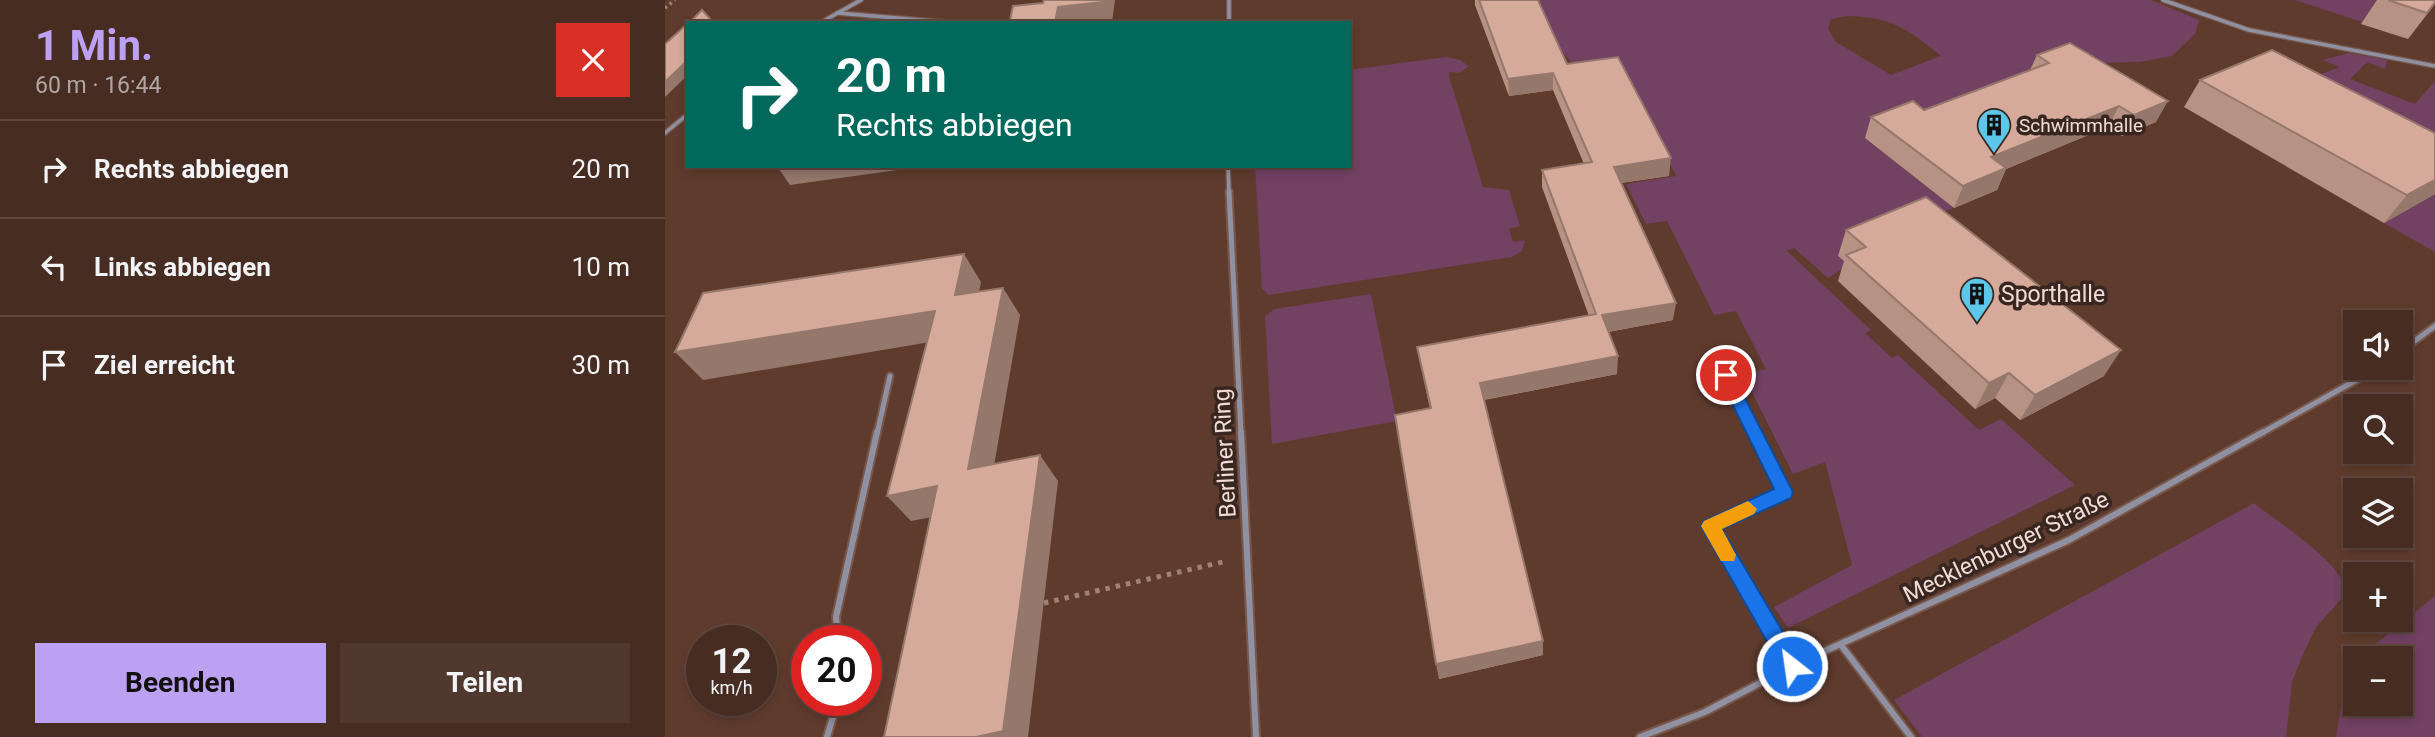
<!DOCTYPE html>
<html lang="de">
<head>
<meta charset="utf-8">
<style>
	:root { --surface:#472c22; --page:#51382f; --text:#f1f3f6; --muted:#b0a7a5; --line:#5f4840; --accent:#bca0f2 }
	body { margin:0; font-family:Roboto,sans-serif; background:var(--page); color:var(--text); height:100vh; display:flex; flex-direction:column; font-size:26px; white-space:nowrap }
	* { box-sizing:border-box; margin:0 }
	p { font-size:23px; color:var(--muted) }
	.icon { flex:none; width:38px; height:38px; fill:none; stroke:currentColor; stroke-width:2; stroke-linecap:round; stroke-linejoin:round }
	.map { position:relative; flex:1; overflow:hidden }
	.side { display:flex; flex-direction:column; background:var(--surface); width:665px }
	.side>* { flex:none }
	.guide { position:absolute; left:21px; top:21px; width:665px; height:147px; border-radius:0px; box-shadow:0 4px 10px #0003,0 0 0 2px var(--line); background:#00695c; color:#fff; overflow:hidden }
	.fabs { position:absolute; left:1678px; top:310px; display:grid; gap:14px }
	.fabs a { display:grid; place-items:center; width:70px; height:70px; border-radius:0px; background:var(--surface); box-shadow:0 4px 10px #0003,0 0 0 2px var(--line); font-size:35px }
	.speed { position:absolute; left:21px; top:625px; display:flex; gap:14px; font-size:35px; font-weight:700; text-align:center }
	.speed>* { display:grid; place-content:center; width:91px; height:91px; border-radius:50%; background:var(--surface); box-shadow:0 4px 10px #0003,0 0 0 2px var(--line); line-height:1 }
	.speed small { font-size:18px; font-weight:400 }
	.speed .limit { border:10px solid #d22; background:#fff; color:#111 }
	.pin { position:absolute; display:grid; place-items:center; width:60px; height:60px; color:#fff; margin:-30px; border:4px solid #fff; border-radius:50%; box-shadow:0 2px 7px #0007 }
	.me { position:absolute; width:77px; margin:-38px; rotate:330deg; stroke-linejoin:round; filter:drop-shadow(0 0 5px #0008) }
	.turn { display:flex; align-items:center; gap:24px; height:147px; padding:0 35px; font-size:32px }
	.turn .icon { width:91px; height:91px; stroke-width:2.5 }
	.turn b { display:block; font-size:49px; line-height:60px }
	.round { display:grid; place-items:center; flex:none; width:74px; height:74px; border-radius:0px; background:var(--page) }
	.summary { display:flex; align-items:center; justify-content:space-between; height:119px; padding:0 35px }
	h1 { font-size:42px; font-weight:700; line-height:52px; color:var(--accent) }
	.button { display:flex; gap:14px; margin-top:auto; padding:14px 35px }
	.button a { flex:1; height:80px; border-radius:0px; background:var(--accent); color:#111; font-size:28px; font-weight:700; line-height:80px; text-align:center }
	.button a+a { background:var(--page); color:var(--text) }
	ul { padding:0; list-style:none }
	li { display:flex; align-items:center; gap:21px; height:98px; padding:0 35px; border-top:2px solid var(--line) }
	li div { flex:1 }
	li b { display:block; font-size:26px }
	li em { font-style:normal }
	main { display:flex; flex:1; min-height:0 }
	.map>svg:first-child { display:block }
	.green { fill:#734162; fill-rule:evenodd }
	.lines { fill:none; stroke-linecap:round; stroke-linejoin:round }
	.lane-far2-casing { stroke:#79584c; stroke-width:6 }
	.lane-far1-casing { stroke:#79584c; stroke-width:9 }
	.lane-casing { stroke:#79584c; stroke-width:10 }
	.path-far1 { stroke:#9f8176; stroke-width:3.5; stroke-dasharray:2.5 3.5; stroke-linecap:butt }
	.path { stroke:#9f8176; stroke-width:5; stroke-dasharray:4.5 6; stroke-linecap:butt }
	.lane-far2 { stroke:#8f91a2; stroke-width:3.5 }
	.lane-far1 { stroke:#8f91a2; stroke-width:5 }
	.lane { stroke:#8f91a2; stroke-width:6 }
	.wall { fill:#b79284 }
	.shaded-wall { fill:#95776c }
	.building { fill:#d5aa9a; stroke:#95776c; stroke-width:2 }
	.route { fill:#1a73e8; stroke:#114b97; stroke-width:2 }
	.slow { fill:#f59e0b }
	.labels { text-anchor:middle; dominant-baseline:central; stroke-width:7; stroke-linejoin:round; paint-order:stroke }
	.far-poi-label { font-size:19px; fill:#f2dbd3; stroke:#382721; text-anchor:start }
	.poi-label { font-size:23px; fill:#f2dbd3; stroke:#382721; text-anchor:start }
	.street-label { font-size:23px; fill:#f2dbd3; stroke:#382721 }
</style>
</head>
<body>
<main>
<section class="side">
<div class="summary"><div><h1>1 Min.</h1><p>60 m · 16:44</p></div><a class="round" style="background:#d93025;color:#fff"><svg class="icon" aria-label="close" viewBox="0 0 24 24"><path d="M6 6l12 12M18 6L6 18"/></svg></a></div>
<ul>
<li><svg class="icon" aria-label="right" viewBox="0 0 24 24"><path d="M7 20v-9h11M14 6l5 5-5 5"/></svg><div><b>Rechts abbiegen</b></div><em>20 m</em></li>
<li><svg class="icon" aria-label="left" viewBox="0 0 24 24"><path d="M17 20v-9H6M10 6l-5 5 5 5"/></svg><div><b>Links abbiegen</b></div><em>10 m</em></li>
<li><svg class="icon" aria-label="arrive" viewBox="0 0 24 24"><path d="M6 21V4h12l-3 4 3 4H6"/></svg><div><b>Ziel erreicht</b></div><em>30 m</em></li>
</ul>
<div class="button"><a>Beenden</a><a>Teilen</a></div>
</section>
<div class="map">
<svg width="1770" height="737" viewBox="0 0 1770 737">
	<rect width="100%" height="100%" fill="#5f3b2e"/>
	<g class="green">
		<path d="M873 0H1486L1534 20 1530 34 1507 56 1474 62 1395 64 1200 138 1289 208 1251 223 1163 278 1129 248 1122 251 1206 330 1200 333 1227 358 1233 355 1314 430 1336 419 1410 485 1123 628 1109 607 1187 565 1160 462 1128 474 1078 374 1101 369 1071 311 1049 315 1002 221 981 224 961 184 1011 176 961 72C949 72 934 73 922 70 893 62 884 25 873 0ZM1182 16C1224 16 1245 30 1276 56L1226 75 1171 42 1163 29 1166 19Z"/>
		<path d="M1630 0H1716L1697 22Z"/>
		<path d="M1684 53 1722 60 1720 69 1702 62 1685 79 1750 104 1770 81V158L1637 81 1675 67 1657 60Z"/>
		<path d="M781 57 795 60 804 66 794 73 784 72V76L818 187 844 190 855 226 844 229 848 242 860 240 857 251 847 257 604 295 597 289 590 166H684V70Z"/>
		<path d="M1770 194V252L1719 223Z"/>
		<path d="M706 294 732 421 607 444 600 316 610 309Z"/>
		<path d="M1589 503C1613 523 1679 563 1682 593L1651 627 1639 652 1627 682 1621 737H1257L1229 700Z"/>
		<path d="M1770 596V737H1671L1676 706 1690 670V704H1736V658H1699L1708 646Z"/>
	</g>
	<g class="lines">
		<defs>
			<g id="lane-far2">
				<path d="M564 0V23"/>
				<path d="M1498 0 1584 30 1770 66"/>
				<path d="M172 13 292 23"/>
				<path d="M155 23 196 0"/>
				<path d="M0 133 23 114"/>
				<path d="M563 166 564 192"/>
			</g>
			<g id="lane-far1">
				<path d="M564 191 576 434"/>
				<path d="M1736 351 1770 326"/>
				<path d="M1061 375 1090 434"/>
				<path d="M212 434 225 376"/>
				<path d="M1595 434 1713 368"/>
			</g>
			<g id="lane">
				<path d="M576 432 591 737"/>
				<path d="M1089 432 1119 492 1045 526 1127 666"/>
				<path d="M173 640 171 617 212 432"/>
				<path d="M1176 645 1246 737"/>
				<path d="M162 737 173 700"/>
				<path d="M975 737 1040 712 1127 666 1404 540 1598 432"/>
			</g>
		</defs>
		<use href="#lane-far2" class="lane-far2-casing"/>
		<use href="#lane-far1" class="lane-far1-casing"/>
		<use href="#lane" class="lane-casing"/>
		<path class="path-far1" d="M0 8 10 0"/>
		<path class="path" d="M379 603 562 561"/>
		<use href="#lane-far2" class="lane-far2"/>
		<use href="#lane-far1" class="lane-far1"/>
		<use href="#lane" class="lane"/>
	</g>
	<g class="wall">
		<path d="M810 0H873L902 64 1004 176 956 183 1008 320 943 332 952 374 819 400 878 641V655L774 679 765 409 752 347 924 316 877 187V170L919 164 888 90 844 96 810 5Z"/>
		<path d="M1712 0H1770V4L1743 39 1696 24Z"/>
		<path d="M1372 55 1491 122 1457 136 1443 127 1341 169 1332 190 1289 208 1200 138 1206 117 1259 110 1365 70Z"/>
		<path d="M1535 80 1770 194 1719 223 1519 107Z"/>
		<path d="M1181 230 1439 376 1355 420 1330 398 1310 409 1173 281 1179 261 1173 256Z"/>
	</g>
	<g class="shaded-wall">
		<path d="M438 0H450L447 23H390L393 7Z"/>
		<path d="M23 60V75L0 97V82Z"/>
		<path d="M888 73V90L844 96 843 79Z"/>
		<path d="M1503 101 1491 122 1457 136 1469 115Z"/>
		<path d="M1454 106 1443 127 1341 169 1332 190 1289 208 1298 186 1326 157Z"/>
		<path d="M1006 158 1004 176 948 184 949 167Z"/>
		<path d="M112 166H261L125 185Z"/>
		<path d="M1770 180V194L1719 223 1742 195Z"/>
		<path d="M299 254 316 282 308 323 290 295Z"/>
		<path d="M338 288 355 315 324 495 303 469Z"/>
		<path d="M1011 303 1008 320 936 333 937 315Z"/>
		<path d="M270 311 289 338 38 380 10 352Z"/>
		<path d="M1456 350 1439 376 1355 420 1370 395Z"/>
		<path d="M953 356 952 374 817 400 815 383Z"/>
		<path d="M1344 373 1330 398 1310 409 1324 383Z"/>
		<path d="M375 455 393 481 363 737H311Z"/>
		<path d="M272 486 294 512 246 521 222 496Z"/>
		<path d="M878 641V655L774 679 771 664Z"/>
	</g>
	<g class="building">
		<path d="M379 0H438V2L393 7 390 23H323L345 20 348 6 378 3Z"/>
		<path d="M814 0H873L902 64 953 57 1006 158 949 167 1011 303 937 315 953 356 815 383 878 641 771 664 730 415 766 408 752 347 931 314 877 170 927 162 888 73 843 79Z"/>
		<path d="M1723 0H1770V2L1762 13Z"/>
		<path d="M37 10 49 23H24Z"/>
		<path d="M23 23V60L0 82V44Z"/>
		<path d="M1405 43 1503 101 1469 115 1454 106 1326 157 1341 168 1298 186 1206 117 1248 101 1259 110 1384 63 1372 55Z"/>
		<path d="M1607 50 1770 133V180L1742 195 1535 80Z"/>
		<path d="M1261 197 1456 350 1370 395 1344 373 1324 383 1181 255 1201 247 1181 230Z"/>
		<path d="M299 254 290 295 338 288 303 469 375 455 338 731 311 737H219L272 486 222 496 270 311 10 352 38 293Z"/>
	</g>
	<path class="route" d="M1061 369 1066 371 1128 492 1126 498 1057 529 1134 659 1137 666 1134 673 1127 676 1120 673 1036 526 1039 521 1109 489 1053 375Z"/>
	<path class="slow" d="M1083 501 1092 509 1089 514 1057 529 1071 555 1069 561H1056L1036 526 1039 521Z"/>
	<defs>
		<symbol id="building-pin" viewBox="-11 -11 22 30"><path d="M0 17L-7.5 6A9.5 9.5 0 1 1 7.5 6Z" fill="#5cc7e8" stroke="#382721"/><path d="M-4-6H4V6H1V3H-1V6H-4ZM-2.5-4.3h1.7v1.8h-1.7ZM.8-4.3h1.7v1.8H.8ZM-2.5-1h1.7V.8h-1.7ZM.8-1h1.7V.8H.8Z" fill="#111"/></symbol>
	</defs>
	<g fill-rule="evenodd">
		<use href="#building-pin" x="1310" y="106" width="38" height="52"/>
		<use href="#building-pin" x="1293" y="275" width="38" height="52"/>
	</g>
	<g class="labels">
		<g class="far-poi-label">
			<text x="1354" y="125">Schwimmhalle</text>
		</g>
		<g class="poi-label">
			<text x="1336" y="294">Sporthalle</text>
		</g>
		<g class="street-label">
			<text transform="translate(560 453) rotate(-93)">Berliner Ring</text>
			<text transform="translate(1341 547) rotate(-26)">Mecklenburger Straße</text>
		</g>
	</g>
</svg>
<div class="fabs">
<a><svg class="icon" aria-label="sound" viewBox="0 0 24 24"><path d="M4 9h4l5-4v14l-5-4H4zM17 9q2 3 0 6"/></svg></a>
<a><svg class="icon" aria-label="search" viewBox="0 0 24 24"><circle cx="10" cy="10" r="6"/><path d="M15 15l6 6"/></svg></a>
<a><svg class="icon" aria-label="layers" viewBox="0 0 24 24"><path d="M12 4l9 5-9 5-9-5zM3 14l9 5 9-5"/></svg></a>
<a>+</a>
<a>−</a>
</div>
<div class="speed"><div>12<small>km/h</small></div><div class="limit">20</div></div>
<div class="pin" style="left:1061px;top:375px;background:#d93025"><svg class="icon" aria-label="arrive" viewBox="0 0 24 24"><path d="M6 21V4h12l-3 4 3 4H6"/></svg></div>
<svg class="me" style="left:1127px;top:666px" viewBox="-20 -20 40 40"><circle r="17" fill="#1a73e8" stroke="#fff" stroke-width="3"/><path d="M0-11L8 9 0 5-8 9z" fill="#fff"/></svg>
<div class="guide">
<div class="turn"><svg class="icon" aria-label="right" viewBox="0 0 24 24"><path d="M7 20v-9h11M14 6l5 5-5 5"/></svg><div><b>20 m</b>Rechts abbiegen</div></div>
</div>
</div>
</main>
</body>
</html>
